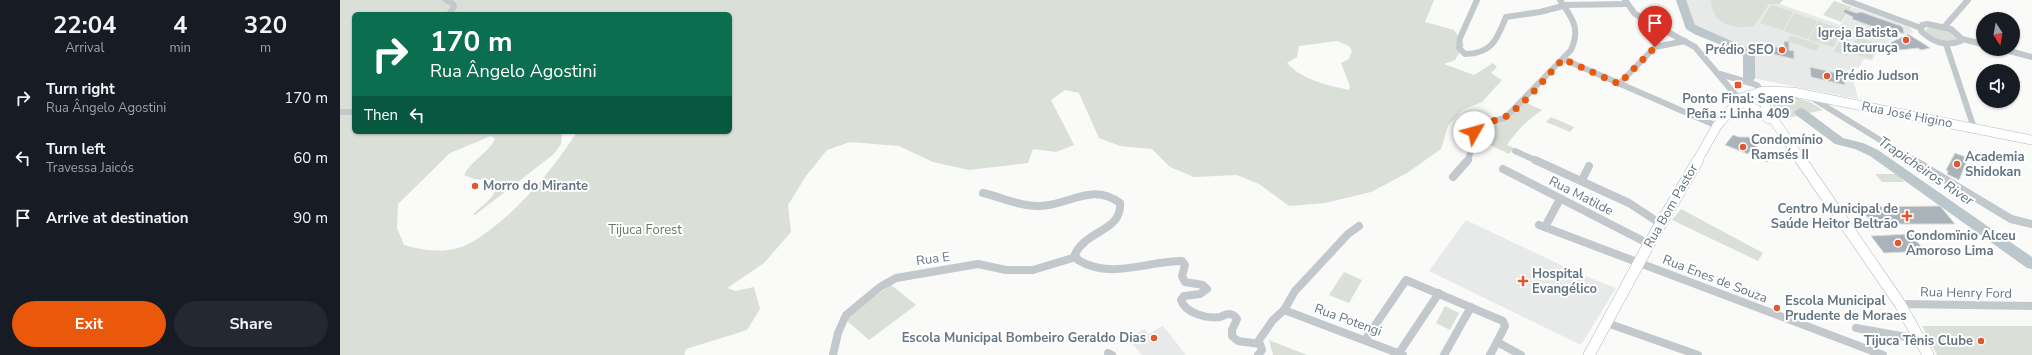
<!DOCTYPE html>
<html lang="en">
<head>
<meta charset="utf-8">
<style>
	:root { --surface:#171b24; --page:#242831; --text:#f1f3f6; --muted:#9ea1a6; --accent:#ea580c }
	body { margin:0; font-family:"Nunito Sans",sans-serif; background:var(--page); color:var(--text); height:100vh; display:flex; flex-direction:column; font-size:15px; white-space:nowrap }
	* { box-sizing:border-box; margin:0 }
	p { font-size:13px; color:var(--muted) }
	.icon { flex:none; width:22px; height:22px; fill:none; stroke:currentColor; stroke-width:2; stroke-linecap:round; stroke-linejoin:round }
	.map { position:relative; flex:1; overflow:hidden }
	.panel { display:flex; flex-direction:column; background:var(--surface); width:340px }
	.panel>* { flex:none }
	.top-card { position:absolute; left:12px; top:12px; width:380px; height:122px; border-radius:6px; box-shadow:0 1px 3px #0004; background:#0b6e4f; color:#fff; overflow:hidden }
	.needle { width:26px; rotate:169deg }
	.controls { position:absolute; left:1636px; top:12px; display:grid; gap:8px }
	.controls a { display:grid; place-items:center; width:44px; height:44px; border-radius:50%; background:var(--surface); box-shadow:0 1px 3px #0004; font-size:20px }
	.pin { position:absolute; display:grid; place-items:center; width:34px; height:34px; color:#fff; margin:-41px -17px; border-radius:50% 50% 50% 0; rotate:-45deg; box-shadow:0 0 4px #0007 }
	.pin .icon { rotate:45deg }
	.me { position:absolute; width:44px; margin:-22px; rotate:52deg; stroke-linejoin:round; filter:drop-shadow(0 0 3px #0008) }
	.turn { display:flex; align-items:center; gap:14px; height:84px; padding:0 12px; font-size:18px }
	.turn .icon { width:52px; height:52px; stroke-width:2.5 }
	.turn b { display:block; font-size:28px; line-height:34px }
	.then { display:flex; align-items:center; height:38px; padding:0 12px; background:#0003; gap:8px; font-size:15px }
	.eta { display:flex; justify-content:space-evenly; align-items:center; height:68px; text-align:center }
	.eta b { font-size:24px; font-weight:700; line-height:28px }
	.action { display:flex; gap:8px; margin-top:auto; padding:8px 12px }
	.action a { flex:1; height:46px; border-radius:24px; background:var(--accent); color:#fff; font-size:16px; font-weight:700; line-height:46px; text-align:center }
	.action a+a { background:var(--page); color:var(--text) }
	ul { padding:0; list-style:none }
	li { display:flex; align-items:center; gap:12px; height:60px; padding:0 12px }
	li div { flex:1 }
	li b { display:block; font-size:15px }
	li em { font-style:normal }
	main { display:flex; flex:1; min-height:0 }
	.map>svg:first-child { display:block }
	.built { fill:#e8e9e9 }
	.green { fill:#dadfd7; fill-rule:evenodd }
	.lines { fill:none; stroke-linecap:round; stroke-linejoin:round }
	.river { fill:#bbc7cb; fill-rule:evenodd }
	.building { fill:#aab3b9; stroke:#dcdcda }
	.secondary-far1-casing { stroke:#b3babf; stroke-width:10 }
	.secondary-casing { stroke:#b3babf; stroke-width:12 }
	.street-far1 { stroke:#c3c8cc; stroke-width:6 }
	.street { stroke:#c3c8cc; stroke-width:8 }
	.secondary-far1 { stroke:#fff; stroke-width:9 }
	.secondary { stroke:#fff; stroke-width:11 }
	.route { stroke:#ea580c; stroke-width:7; stroke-dasharray:0 12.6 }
	.poi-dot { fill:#e4572e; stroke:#fff; stroke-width:1.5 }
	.labels { text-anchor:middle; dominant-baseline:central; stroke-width:4; stroke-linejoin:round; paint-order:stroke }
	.poi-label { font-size:13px; font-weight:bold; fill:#657683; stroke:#fff; text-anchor:start }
	.street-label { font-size:13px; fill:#657683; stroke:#fff }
	.park-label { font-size:13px; fill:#687a64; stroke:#fff }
	.water-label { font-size:14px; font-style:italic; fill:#60757c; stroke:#fff }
</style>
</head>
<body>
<main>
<section class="panel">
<div class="eta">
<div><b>22:04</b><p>Arrival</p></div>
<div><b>4</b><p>min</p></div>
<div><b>320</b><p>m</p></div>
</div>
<ul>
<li><svg class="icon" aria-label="right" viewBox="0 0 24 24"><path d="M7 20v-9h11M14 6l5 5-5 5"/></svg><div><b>Turn right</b><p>Rua Ângelo Agostini</p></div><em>170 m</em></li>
<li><svg class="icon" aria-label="left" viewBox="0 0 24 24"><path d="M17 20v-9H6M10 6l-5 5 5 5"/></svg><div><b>Turn left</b><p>Travessa Jaicós</p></div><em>60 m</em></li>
<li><svg class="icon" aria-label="arrive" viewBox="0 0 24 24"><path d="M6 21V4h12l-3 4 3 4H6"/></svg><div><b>Arrive at destination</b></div><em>90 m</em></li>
</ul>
<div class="action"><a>Exit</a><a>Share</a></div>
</section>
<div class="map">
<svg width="1692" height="355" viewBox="0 0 1692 355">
	<rect width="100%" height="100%" fill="#fafaf8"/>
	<g class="built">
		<path d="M1342 0H1443L1440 4 1500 25 1513 7 1569 27 1574 33 1555 35 1545 45 1540 46 1532 61 1524 59 1519 67 1511 70 1518 99 1412 78V57L1406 50 1356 30 1349 23Z"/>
		<path d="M1126 220 1238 273 1276 288 1241 345 1089 271Z"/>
		<path d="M823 326 846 355H802L792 343 798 341 795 334 805 329 808 334Z"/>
	</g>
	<g class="green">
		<path d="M0 0H1094L1085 22 1114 30 1124 45 1115 60 1104 64 1134 75 1153 63 1157 67 1151 73 1162 80 1142 102 1122 110 1108 126 1101 149 1067 173 1031 192 985 203 949 206 919 184 897 175 854 177 830 167 812 149 780 146 759 138 739 93 725 90 711 100 734 145 716 152 693 149 688 163 629 170 593 162 559 146 510 142 487 150 466 176 448 205 451 232 424 263 387 288 396 291 414 287 420 309 407 330 346 349 344 355H0ZM14 14H390V132H237C213 169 185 203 150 230 140 237 130 245 118 248 99 253 82 250 64 245L57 228 58 204 110 153 151 136 155 139C148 154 131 160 124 175L134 179 151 180 156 185C157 198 140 206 133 215H135L214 154 221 144 222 134 219 132H14ZM997 41 1009 46 1012 51 1009 59 1001 63 1010 86 1009 90C986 85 963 80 947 63L957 57 959 46Z"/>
		<path d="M1371 0H1443L1439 4H1429L1414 26C1395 30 1371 24 1371 0Z"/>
		<path d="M1494 1 1512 7 1501 22 1483 15Z"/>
		<path d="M1431 5 1453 12 1443 30 1420 23Z"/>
		<path d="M1454 13 1477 21 1468 39 1444 31Z"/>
		<path d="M1478 21 1502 29 1493 47 1469 40Z"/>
		<path d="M1589 27 1608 29 1617 37V39C1608 44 1590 40 1585 30Z"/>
		<path d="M1451 35 1480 45 1476 51 1447 41Z"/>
		<path d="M1517 37 1538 44 1531 59 1509 52 1507 56 1494 51 1500 41 1512 46Z"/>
		<path d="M1450 96 1470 102 1483 110 1443 119 1433 106V101L1439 97Z"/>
		<path d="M1184 102 1202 110C1188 120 1176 131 1167 145L1174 148 1169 154 1135 138 1138 125 1163 120Z"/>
		<path d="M1211 117 1234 127 1230 132 1206 122Z"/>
		<path d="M1535 174H1558L1564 182H1542Z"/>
		<path d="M1341 209 1423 253 1418 261 1332 220Z"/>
		<path d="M1004 272 1022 280 1009 303 989 295Z"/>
		<path d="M551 285 576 305 529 340 504 318Z"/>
		<path d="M1105 306 1119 313 1110 330 1096 323Z"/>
		<path d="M1582 326H1692V355H1597Z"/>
		<path d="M929 340 967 355H933Z"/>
	</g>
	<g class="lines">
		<g class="river">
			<path d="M1336 0H1346L1355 25 1410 49 1415 57V78L1413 81 1409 82 1403 78V57L1401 53 1354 34 1346 29Z"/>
			<path d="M1460 108 1464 109 1503 138 1523 143 1538 150 1692 257V269L1687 268 1530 156 1515 149 1495 144 1456 115 1454 112Z"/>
		</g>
	</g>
	<g class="building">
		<path d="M1505 9 1516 13 1521 12 1561 26 1563 28 1564 34 1545 27 1542 30 1512 19 1513 17 1503 12Z"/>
		<path d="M1568 34 1584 44 1590 48 1581 50 1578 48 1560 50 1550 43Z"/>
		<path d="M1444 41 1449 42V50L1454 51V59L1432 54V46L1444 49Z"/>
		<path d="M1470 67 1500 74 1503 76 1505 85 1471 77Z"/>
		<path d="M1393 135 1399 137H1409L1428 162 1416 158 1411 149 1408 154 1385 145Z"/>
		<path d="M1615 153 1628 158 1619 180 1607 174 1608 171 1606 170Z"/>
		<path d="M1600 206 1615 224H1533L1519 207Z"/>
		<path d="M1571 234 1585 251 1544 253 1531 236Z"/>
	</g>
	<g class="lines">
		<defs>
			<g id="secondary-far1">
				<path d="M1420 92 1427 110 1462 161"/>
				<path d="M1396 102 1409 105 1429 119"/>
				<path d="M1357 161 1377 126 1401 98 1424 91 1453 92 1692 140"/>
			</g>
			<g id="secondary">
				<path d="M1461 160 1560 304 1588 355"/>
				<path d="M1249 355 1309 244 1358 160"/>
			</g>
		</defs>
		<use href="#secondary-far1" class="secondary-far1-casing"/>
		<use href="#secondary" class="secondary-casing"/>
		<g class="street-far1">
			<path d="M106 0 113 4 114 7 109 14"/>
			<path d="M1137 0 1120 38 1119 48 1125 54C1152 54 1157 39 1166 17L1200 12 1227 5 1287 4"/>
			<path d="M1285 0 1295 14 1355 47 1399 99"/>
			<path d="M1505 0 1581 28"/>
			<path d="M1587 24 1611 29 1622 39 1621 41C1606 47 1592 42 1581 31L1582 25Z"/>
			<path d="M1605 26 1628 0"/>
			<path d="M1622 39 1643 44"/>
			<path d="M1606 44 1634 128"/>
			<path d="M1662 49 1692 57"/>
			<path d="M1223 59 1377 126"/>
			<path d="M1380 74 1414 84 1418 86 1420 92"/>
			<path d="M1279 84 1315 47 1345 41"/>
			<path d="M1472 98 1574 161"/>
			<path d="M0 112H14"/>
			<path d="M1175 151 1197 161"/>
			<path d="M1128 161 1138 125 1165 118 1231 50C1241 28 1232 18 1220 0"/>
		</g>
		<g class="street">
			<path d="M1195 160 1289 203 1321 224"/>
			<path d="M1573 160 1671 219 1692 224"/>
			<path d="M1163 169 1309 244"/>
			<path d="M1113 177 1128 160"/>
			<path d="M1242 180 1249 166"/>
			<path d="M643 193C661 197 681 207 700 206 730 205 752 182 780 203 782 231 748 229 735 254L738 260C771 280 807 261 842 261L845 265 842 276 845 282 863 285 867 289 860 294 844 296 841 300C845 313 867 319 880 317 883 316 886 314 889 314 893 314 895 316 897 319L892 330V336L898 341 920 344 922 350 918 355"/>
			<path d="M1199 225 1543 355"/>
			<path d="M1205 227 1220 199"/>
			<path d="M1560 304 1692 306"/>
			<path d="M944 310 1063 355"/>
			<path d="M1267 323 1358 355"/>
			<path d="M1516 328 1578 339"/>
			<path d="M1025 340 1066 280 1163 321 1165 326 1157 342 1181 355"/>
			<path d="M917 343 933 320 944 310 955 291 1008 234 1019 226"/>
			<path d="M768 353 772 355"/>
			<path d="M1059 353 1099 293"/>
			<path d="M493 355 498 333 506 315 540 287 556 278 638 264 666 270H693L736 257"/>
			<path d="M1104 355 1131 307"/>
			<path d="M1150 355 1157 342"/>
		</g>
		<use href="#secondary-far1" class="secondary-far1"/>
		<use href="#secondary" class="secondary"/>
	</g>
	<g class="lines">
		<path class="route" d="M1134 132C1139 117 1154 124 1165 117 1187 102 1205 78 1223 59L1279 84 1315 47"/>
	</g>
	<g class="poi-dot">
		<circle cx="1566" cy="40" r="4"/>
		<circle cx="1442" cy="50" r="4"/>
		<circle cx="1487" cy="76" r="4"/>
		<rect x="1394" y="81" width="8" height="8" rx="2"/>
		<circle cx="1403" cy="147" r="4"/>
		<circle cx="1617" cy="164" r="4"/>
		<circle cx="135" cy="186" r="4"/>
		<path d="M1565 210h4v4h4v4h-4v4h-4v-4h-4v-4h4z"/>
		<circle cx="1558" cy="243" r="4"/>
		<path d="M1181 275h4v4h4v4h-4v4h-4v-4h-4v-4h4z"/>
		<circle cx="1437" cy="308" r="4"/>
		<circle cx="814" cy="338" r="4"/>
		<circle cx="1641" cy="341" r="4"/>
	</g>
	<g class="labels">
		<g class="poi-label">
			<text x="1558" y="33" text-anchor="end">Igreja Batista<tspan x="1558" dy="15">Itacuruça</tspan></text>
			<text x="1434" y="50" text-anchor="end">Prédio SEO</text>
			<text x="1495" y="76">Prédio Judson</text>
			<text x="1398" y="99" text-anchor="middle">Ponto Final: Saens<tspan x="1398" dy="15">Peña :: Linha 409</tspan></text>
			<text x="1411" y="140">Condomínio<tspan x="1411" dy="15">Ramsés II</tspan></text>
			<text x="1625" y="157">Academia<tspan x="1625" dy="15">Shidokan</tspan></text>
			<text x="143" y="186">Morro do Mirante</text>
			<text x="1558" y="209" text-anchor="end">Centro Municipal de<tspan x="1558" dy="15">Saúde Heitor Beltrão</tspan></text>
			<text x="1566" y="236">Condomïnio Alceu<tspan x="1566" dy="15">Amoroso Lima</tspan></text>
			<text x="1192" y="274">Hospital<tspan x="1192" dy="15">Evangélico</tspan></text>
			<text x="1445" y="301">Escola Municipal<tspan x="1445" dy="15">Prudente de Moraes</tspan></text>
			<text x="806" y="338" text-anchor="end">Escola Municipal Bombeiro Geraldo Dias</text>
			<text x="1633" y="341" text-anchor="end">Tijuca Tênis Clube</text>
		</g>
		<g class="street-label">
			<text transform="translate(1567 115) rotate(11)">Rua José Higino</text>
			<text transform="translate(1241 196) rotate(27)">Rua Matilde</text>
			<text transform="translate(1331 206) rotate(-60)">Rua Bom Pastor</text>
			<text transform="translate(593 259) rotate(-8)">Rua E</text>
			<text transform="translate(1375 279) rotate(21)">Rua Enes de Souza</text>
			<text transform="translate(1626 293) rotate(1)">Rua Henry Ford</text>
			<text transform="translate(1008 320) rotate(20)">Rua Potengi</text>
		</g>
		<g class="park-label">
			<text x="305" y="230">Tijuca Forest</text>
		</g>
		<g class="water-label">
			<text transform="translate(1586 171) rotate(34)">Trapicheiros River</text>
		</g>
	</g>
</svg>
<div class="controls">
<a><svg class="needle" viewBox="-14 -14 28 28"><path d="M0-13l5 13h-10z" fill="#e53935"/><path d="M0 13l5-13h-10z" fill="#9ea1a6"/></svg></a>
<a><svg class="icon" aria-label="sound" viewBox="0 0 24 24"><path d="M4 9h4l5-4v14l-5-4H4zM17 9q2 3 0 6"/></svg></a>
</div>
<div class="pin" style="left:1315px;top:47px;background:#d93025"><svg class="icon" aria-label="arrive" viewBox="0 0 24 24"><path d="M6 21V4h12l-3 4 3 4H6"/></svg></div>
<svg class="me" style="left:1134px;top:132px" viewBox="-20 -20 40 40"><circle r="19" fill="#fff"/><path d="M0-13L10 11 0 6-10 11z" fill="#ea580c"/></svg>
<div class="top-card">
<div class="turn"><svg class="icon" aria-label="right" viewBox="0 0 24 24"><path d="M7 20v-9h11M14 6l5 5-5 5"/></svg><div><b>170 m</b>Rua Ângelo Agostini</div></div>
<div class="then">Then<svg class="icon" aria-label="left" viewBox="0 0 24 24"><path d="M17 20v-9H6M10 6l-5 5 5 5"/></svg></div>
</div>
</div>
</main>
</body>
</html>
